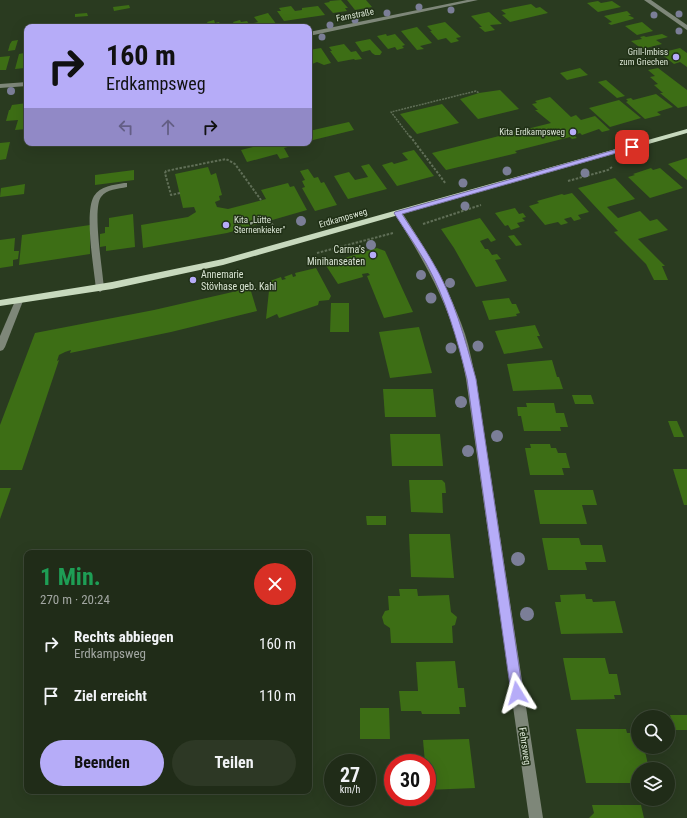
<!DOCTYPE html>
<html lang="de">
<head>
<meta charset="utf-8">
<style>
	:root { --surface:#202c18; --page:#2d3825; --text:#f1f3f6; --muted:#a2a7a2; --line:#3d4837; --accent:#b6acf8 }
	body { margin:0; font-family:"Roboto Condensed",sans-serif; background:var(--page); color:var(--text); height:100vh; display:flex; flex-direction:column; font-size:15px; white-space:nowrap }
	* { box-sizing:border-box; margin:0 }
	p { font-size:13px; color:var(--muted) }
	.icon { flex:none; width:22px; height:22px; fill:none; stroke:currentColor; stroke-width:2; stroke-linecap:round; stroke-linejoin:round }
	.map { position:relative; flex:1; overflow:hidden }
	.sheet { position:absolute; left:24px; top:550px; width:288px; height:244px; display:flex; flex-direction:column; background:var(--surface); border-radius:8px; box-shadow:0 4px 16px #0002,0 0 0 1px var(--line) }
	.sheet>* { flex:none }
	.guide { position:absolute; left:24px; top:24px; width:288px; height:122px; border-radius:8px; box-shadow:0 4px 16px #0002,0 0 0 1px var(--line); background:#b6acf8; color:#111; overflow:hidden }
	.controls { position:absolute; left:631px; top:710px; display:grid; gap:8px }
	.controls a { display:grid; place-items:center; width:44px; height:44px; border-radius:50%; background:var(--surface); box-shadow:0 4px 16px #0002,0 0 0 1px var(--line); font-size:20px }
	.speed { position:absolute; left:324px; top:754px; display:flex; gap:8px; font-size:20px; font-weight:700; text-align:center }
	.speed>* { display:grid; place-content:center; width:52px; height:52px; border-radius:50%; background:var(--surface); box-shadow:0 4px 16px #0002,0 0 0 1px var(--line); line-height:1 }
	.speed small { font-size:10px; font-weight:400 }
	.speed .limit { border:6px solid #d22; background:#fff; color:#111 }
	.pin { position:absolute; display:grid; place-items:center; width:34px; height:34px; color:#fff; margin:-17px; border-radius:8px; box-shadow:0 2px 6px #0006 }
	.me { position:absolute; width:44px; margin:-22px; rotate:352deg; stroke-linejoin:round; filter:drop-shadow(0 0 3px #0008) }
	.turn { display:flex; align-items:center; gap:14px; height:84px; padding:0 16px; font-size:18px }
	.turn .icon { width:52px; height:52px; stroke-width:2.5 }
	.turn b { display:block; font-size:28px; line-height:34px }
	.lanes { display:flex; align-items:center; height:38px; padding:0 16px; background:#0003; justify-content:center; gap:20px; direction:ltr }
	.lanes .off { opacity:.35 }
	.round { display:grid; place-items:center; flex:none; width:42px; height:42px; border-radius:21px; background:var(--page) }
	.head { display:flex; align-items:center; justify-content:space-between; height:68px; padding:0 16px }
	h1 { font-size:24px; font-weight:700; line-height:30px; color:#1e9e55 }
	.button { display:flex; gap:8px; margin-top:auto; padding:8px 16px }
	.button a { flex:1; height:46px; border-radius:24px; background:var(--accent); color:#111; font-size:16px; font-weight:700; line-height:46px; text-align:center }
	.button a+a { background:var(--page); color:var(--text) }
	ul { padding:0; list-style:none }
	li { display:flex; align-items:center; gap:12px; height:52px; padding:0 16px }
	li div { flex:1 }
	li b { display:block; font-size:15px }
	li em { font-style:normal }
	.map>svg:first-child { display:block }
	.building { fill:#3d6e15 }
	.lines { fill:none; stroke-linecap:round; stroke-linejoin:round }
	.path-far1 { stroke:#606f57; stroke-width:1.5; stroke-dasharray:2 1; stroke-linecap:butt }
	.path { stroke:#606f57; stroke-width:2; stroke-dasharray:2.5 1.5; stroke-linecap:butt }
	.minor { fill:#7e8779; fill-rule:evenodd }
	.major { fill:#c7d9bd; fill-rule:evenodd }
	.tree { fill:#7b7e97 }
	.route { fill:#b6acf8; stroke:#7670a1 }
	.poi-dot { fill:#b6acf8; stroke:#203016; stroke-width:1.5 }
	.labels { text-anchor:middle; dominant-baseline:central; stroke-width:3; stroke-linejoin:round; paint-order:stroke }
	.far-street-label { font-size:9px; fill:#dae5d4; stroke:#203016 }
	.far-poi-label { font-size:9px; fill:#dae5d4; stroke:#203016; text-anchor:end }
	.poi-label { font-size:10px; fill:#dae5d4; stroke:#203016; text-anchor:end }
	.street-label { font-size:10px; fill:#dae5d4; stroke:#203016 }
</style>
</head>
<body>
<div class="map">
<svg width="687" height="818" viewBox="0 0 687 818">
	<rect width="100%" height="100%" fill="#2a3b20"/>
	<g class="building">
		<path d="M341 0 348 8H345L347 11 333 13 324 3 330 2 329 1Z"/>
		<path d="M347 0H366L372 7 355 10Z"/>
		<path d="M598 1 601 3 612 1 621 7 598 12 587 3Z"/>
		<path d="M531 4 536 8 540 7 548 13 510 22 502 15 506 14 501 10Z"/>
		<path d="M129 5 130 8 114 11 113 7Z"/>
		<path d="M291 6 295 11 302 10V8L318 6 325 15 284 21 277 11H281L279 8Z"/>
		<path d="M627 11 631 15H628L634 18 633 19 611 25 608 23 612 22 604 16Z"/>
		<path d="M489 12 502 24 490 25 495 30 485 32 479 27H482L471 16Z"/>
		<path d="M87 13 88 16 75 17V14Z"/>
		<path d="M268 13 277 25 268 27 267 25 258 27H232L230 24H234L233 22 240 20 241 22 247 21 249 24 258 22 254 17Z"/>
		<path d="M214 20 215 23 219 22 222 27H202L201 25 208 24 207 22Z"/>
		<path d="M445 22 461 37 456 38 459 41 451 43 446 38 438 40 430 31H432L427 26Z"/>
		<path d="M642 22 653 31 637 35 625 26Z"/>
		<path d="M417 27 432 43 420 46 424 49 417 50 401 31Z"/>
		<path d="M386 34 387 36 395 34 405 45 402 46 404 48 397 50 395 47 388 49 377 36Z"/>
		<path d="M662 34 668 37 656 40 662 44 642 49 631 41 642 39 640 37 644 36 646 37Z"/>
		<path d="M370 39 382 52 380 55H375L372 53 370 50 362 52 355 42Z"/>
		<path d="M18 40 15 50 8 51 10 44 12 41Z"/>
		<path d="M344 44 351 52 356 51 362 59 355 60 354 59 338 62 330 51H332L329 47Z"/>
		<path d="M321 48 331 63 324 65 317 62 312 64 309 59V50Z"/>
		<path d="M680 48 687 53V67L680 62 674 64 660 53Z"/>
		<path d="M24 51H27V69H25V68L15 69 19 54 24 53Z"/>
		<path d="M10 56 6 70H0V57Z"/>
		<path d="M580 68 588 75 567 80 560 73Z"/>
		<path d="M658 68 687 90V106L678 108 660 93H663L654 85 658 84 650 77 655 76 648 70Z"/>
		<path d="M606 80 625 96 617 98 598 82Z"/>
		<path d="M500 90 519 109 478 119 460 99 479 93Z"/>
		<path d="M656 94 673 107 657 112 661 115 645 119 626 102 628 101 626 99 631 98 633 100Z"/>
		<path d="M550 97 571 117 576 115 581 120 595 116 610 130 602 132 599 129 582 135 580 133 574 135 577 138 572 139 570 137 515 151 517 153 446 170 432 153 551 123 535 110H538L532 104 537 103 535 101Z"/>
		<path d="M619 100 641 118 610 127 589 108Z"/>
		<path d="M27 103V129L15 130 18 120 6 121 9 110H10L12 105Z"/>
		<path d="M442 104 459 123 417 134 400 114Z"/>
		<path d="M349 122 354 130 309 141V131Z"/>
		<path d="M10 142 6 159 0 160V143Z"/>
		<path d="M269 143H299V144L284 148 289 157 280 159 277 154 247 162 241 150Z"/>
		<path d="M414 150 434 176 397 186 382 165 392 162 394 164 408 160 402 153Z"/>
		<path d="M687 158V180L668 164Z"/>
		<path d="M369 164 387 189 348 199 334 176 349 172 355 180 368 177 361 166Z"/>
		<path d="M208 167 211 175 216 173 222 195 219 196 220 200 215 202 217 207 228 209 266 199 261 190 288 183 290 187 294 186 307 210 227 233 143 248 141 225 188 217 196 212 194 207 183 208 175 174Z"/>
		<path d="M651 168 653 170 660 168 683 188 650 198 628 177 635 175 633 174Z"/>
		<path d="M308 169 314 178 318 177 321 183 324 182 337 205 315 211 302 188 305 187 302 181 305 180 300 171Z"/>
		<path d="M134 170V180L95 185V175Z"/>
		<path d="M615 178 635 199 607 207 618 218 640 211 650 221 657 219 668 230 638 239 665 266H662L668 280H654L646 264 614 232 618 231 578 188Z"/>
		<path d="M25 184 24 194 0 197 1 188Z"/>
		<path d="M572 193 589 212 578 215 581 219 574 221 571 217 564 219 568 223 561 225 558 222 545 225 529 206 539 203 537 201 562 194 564 195Z"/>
		<path d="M515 208 519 214 523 213 526 217 522 218 525 221 517 223 520 227 511 230 508 225 505 226 495 213Z"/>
		<path d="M133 214 135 247 106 251V246L100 247V234L105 233V227H109V218Z"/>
		<path d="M480 218 496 240 491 242 488 238 480 241 485 249H488L492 255 497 254 501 259 495 260 507 281 476 287 454 248 441 229Z"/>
		<path d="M90 225V254L19 265 22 235Z"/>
		<path d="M514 235 522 245 516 246 508 236Z"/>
		<path d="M15 238 14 251H19L18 259 13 260V266L0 268V240Z"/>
		<path d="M377 248 385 251 413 312 384 318 367 276 370 275 368 273 362 274 363 277 338 284 325 264Z"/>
		<path d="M316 268 331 296 329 300 319 301 318 305 279 318 277 314 266 319 270 281 281 277 282 280 286 279 284 277 292 274 293 277 296 276 295 273Z"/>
		<path d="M250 288 257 311 171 332 70 353 71 350 65 352 59 355 57 361 59 360 22 470H0V425L35 333 154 310Z"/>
		<path d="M509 298 512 304H516L520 313 516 314 517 316 489 320 482 301Z"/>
		<path d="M331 303H349V332H330Z"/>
		<path d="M535 325 540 336H537L543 348 504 354 495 331Z"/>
		<path d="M419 327 432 373 390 378 379 332Z"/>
		<path d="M552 360 557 377H559L563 389 513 391 507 364Z"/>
		<path d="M383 389H433L436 417H385Z"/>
		<path d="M572 395H591L594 404H575Z"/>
		<path d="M526 403H554L556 413H564L568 427H560L561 431H524L521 416H518L517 407H527Z"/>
		<path d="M668 421H677L684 437H674Z"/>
		<path d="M390 434H440L443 466H392Z"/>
		<path d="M530 444H550L551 448H556L558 453H566L570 468H562L564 475H530L525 448H531Z"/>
		<path d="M673 469H687V505H684Z"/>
		<path d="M409 480H442L445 483 446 493H442L443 513 411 512Z"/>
		<path d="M0 488H11L0 519Z"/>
		<path d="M534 490H593L597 505H582L587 524H540Z"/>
		<path d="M366 516H386V525H367Z"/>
		<path d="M409 534H450L454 578 411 577Z"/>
		<path d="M542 538H579L581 545H602L606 562H585L587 570H548Z"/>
		<path d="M399 589H417L418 596 449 595 451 612 457 617 455 625 452 626 453 643H391L390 628 384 624 382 617 385 611 389 610 388 596H400Z"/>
		<path d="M585 594 586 599H592L593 602 615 601 623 633 561 634 555 602H561L560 595Z"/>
		<path d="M563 658H605L609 674H617L621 695H614L615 699 571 700Z"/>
		<path d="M455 661 458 688H464L466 707H459L460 714H422L421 711H401L399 691H418L416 662Z"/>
		<path d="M360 708H389L390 739H360Z"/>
		<path d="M670 715H687V730H674Z"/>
		<path d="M576 729H626L627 733H638V747H644L649 769H638V783H586Z"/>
		<path d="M469 739 475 788 427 790V763H425L423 740Z"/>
		<path d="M592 805H641L644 818H589L594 813Z"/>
	</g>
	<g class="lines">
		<path class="path-far1" d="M410 137 391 112 476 91 479 93"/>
		<g class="path">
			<path d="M410 136 446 184"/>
			<path d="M568 181 608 170 612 167"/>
			<path d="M180 193 171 195 165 173 166 171 226 159 235 164 261 200"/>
			<path d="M270 220 277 233"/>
			<path d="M423 224 481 205"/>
			<path d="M317 253 393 233"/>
		</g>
		<g class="minor">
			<path d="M467 0H478L309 36V32Z"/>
			<path d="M644 0H651L687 25V30Z"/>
			<path d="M27 82V86L0 88V84Z"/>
			<path d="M124 183H127V187C118 189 107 189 101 197 92 209 103 272 104 289L100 292 96 289C94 269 84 212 94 196 100 186 114 185 124 183Z"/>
			<path d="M398 210 401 211C426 249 450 290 465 334 470 349 472 364 476 379L543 818H529L466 379C463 364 460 349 455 334 442 291 418 251 394 213Z"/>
			<path d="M19 298 23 301 5 347 3 350 0 351V336L15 301Z"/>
		</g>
		<path class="major" d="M687 129V133L223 265 112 289 0 306V300L112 282 223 259Z"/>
	</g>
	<g class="tree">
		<circle cx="419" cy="7" r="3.5"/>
		<circle cx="451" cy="10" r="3.5"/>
		<circle cx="387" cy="13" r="3.5"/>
		<circle cx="679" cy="14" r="3.5"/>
		<circle cx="654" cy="15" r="3.5"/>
		<circle cx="355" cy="20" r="3.5"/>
		<circle cx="330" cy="25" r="3.5"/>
		<circle cx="679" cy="31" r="3.5"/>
		<circle cx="322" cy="37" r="3.5"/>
		<circle cx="11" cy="91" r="4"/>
		<circle cx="638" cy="157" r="4.5"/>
		<circle cx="507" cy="171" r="4.5"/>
		<circle cx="585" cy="173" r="4.5"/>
		<circle cx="463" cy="183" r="4.5"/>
		<circle cx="465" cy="206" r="4.5"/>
		<circle cx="301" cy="221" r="5"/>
		<circle cx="371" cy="245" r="5"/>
		<circle cx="421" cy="275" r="5"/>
		<circle cx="450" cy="283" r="5"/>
		<circle cx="431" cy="298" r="5.5"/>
		<circle cx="478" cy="346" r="5.5"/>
		<circle cx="451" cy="348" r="5.5"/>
		<circle cx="461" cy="402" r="6"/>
		<circle cx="497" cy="436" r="6"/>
		<circle cx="468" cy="451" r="6"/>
		<circle cx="518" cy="559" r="7"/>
		<circle cx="527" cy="614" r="7"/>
	</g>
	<path class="route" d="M632 145 635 147 634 148 402 214C412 230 423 245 432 261 454 297 465 339 476 379L523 693 522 697 517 699 513 697 511 693 467 379C457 339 446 299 426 263 416 246 405 230 394 213L395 212Z"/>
	<g class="poi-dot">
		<circle cx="676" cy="57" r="4"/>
		<circle cx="573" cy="132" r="4"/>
		<circle cx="226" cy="225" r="4"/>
		<circle cx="373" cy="255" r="4"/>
		<circle cx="193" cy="280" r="4"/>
	</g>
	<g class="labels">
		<g class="far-street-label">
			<text transform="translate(355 15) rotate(-11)">Farnstraße</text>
			<text transform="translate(343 218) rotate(-16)">Erdkampsweg</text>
		</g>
		<g class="far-poi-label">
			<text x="668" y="52">Grill-Imbiss<tspan x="668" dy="10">zum Griechen</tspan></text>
			<text x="565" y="132">Kita Erdkampsweg</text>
			<text x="234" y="220" text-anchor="start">Kita „Lütte<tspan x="234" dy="10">Sternenkieker"</tspan></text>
		</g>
		<g class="poi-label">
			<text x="365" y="249">Carma's<tspan x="365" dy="12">Minihanseaten</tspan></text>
			<text x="201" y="274" text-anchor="start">Annemarie<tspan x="201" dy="12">Stövhase geb. Kahl</tspan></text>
		</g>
		<g class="street-label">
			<text transform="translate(525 746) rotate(82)">Fehrsweg</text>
		</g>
	</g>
</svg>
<div class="controls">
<a><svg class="icon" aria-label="search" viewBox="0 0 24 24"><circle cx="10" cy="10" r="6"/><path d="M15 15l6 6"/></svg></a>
<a><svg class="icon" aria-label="layers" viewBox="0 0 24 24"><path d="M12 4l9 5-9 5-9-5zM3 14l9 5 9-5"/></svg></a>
</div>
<div class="speed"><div>27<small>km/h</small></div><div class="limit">30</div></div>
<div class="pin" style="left:632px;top:147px;background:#d93025"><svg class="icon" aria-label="arrive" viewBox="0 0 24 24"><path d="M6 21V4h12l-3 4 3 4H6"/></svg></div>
<svg class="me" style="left:517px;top:693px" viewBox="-20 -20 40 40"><path d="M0-17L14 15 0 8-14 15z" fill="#b6acf8" stroke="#fff" stroke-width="4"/></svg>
<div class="guide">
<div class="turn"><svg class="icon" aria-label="right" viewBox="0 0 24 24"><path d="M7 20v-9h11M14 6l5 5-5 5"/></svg><div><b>160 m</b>Erdkampsweg</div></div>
<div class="lanes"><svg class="icon off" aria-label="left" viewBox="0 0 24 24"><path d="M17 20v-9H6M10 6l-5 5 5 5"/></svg><svg class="icon off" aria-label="ahead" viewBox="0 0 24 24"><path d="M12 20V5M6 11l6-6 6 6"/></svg><svg class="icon" aria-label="right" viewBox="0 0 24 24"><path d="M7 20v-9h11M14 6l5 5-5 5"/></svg></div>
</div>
<section class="sheet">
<div class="head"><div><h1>1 Min.</h1><p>270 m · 20:24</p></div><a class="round" style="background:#d93025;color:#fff"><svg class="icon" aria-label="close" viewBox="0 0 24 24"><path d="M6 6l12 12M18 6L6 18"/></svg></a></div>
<ul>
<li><svg class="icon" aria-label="right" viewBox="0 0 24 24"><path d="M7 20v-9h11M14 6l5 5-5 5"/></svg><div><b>Rechts abbiegen</b><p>Erdkampsweg</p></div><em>160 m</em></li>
<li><svg class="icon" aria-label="arrive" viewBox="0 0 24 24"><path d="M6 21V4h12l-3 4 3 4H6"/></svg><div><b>Ziel erreicht</b></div><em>110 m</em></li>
</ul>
<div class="button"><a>Beenden</a><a>Teilen</a></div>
</section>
</div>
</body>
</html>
